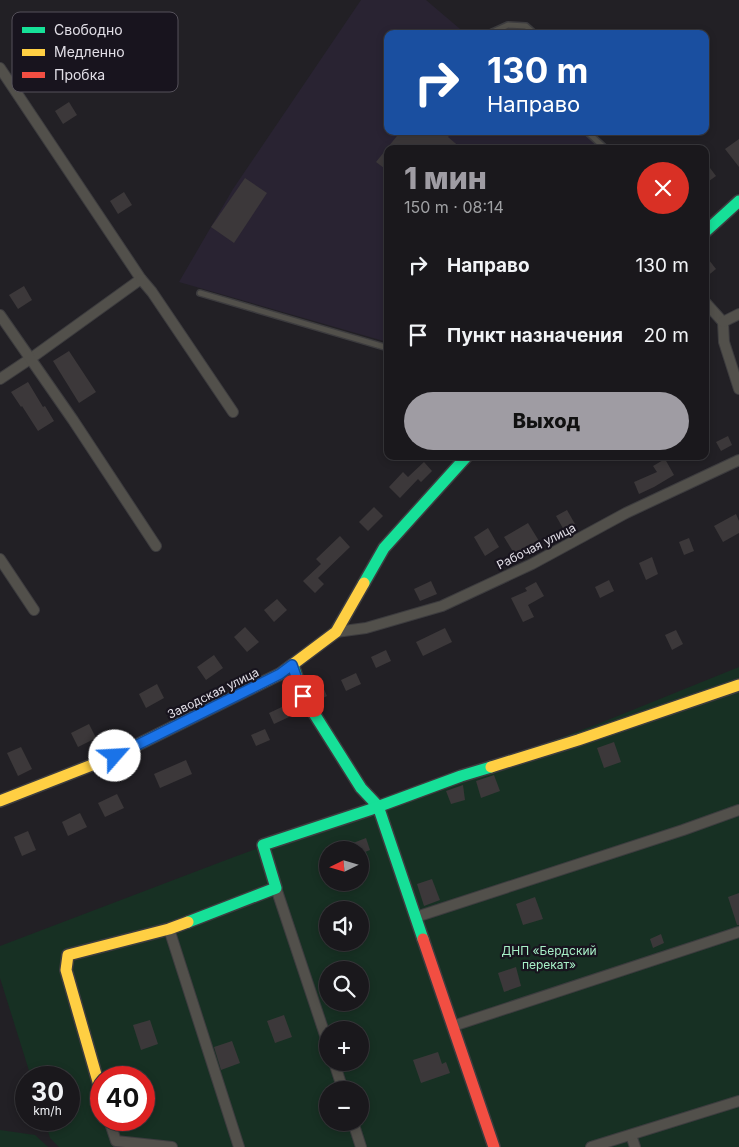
<!DOCTYPE html>
<html lang="ru">
<head>
<meta charset="utf-8">
<style>
	:root { --surface:#1a181c; --page:#272529; --text:#f1f3f6; --muted:#9fa0a3; --line:#38373b; --accent:#9f9ca3 }
	body { margin:0; font-family:Inter,sans-serif; background:var(--page); color:var(--text); height:100vh; display:flex; flex-direction:column; font-size:19px; white-space:nowrap }
	* { box-sizing:border-box; margin:0 }
	p { font-size:16px; color:var(--muted) }
	.icon { flex:none; width:28px; height:28px; fill:none; stroke:currentColor; stroke-width:2; stroke-linecap:round; stroke-linejoin:round }
	.map { position:relative; flex:1; overflow:hidden }
	.drawer { position:absolute; left:384px; top:145px; width:325px; height:315px; display:flex; flex-direction:column; background:var(--surface); border-radius:10px; box-shadow:0 2px 8px #0003,0 0 0 1px var(--line) }
	.drawer>* { flex:none }
	.hud { position:absolute; left:384px; top:30px; width:325px; height:105px; border-radius:10px; box-shadow:0 2px 8px #0003,0 0 0 1px var(--line); background:#1a4fa0; color:#fff; overflow:hidden }
	.needle { width:32px; rotate:265deg }
	.fabs { position:absolute; left:319px; top:841px; display:grid; gap:10px }
	.fabs a { display:grid; place-items:center; width:50px; height:50px; border-radius:50%; background:var(--surface); box-shadow:0 2px 8px #0003,0 0 0 1px var(--line); font-size:25px }
	.speed { position:absolute; left:15px; top:1066px; display:flex; gap:10px; font-size:25px; font-weight:700; text-align:center }
	.speed>* { display:grid; place-content:center; width:65px; height:65px; border-radius:50%; background:var(--surface); box-shadow:0 2px 8px #0003,0 0 0 1px var(--line); line-height:1 }
	.speed small { font-size:12px; font-weight:400 }
	.speed .limit { border:8px solid #d22; background:#fff; color:#111 }
	.pin { position:absolute; display:grid; place-items:center; width:42px; height:42px; color:#fff; margin:-21px; border-radius:10px; box-shadow:0 2px 8px #0006 }
	.me { position:absolute; width:55px; margin:-28px; rotate:64deg; stroke-linejoin:round; filter:drop-shadow(0 0 4px #0008) }
	.turn { display:flex; align-items:center; gap:18px; height:105px; padding:0 20px; font-size:22px }
	.turn .icon { width:65px; height:65px; stroke-width:2.5 }
	.turn b { display:block; font-size:35px; line-height:42px }
	.round { display:grid; place-items:center; flex:none; width:52px; height:52px; border-radius:26px; background:var(--page) }
	.headline { display:flex; align-items:center; justify-content:space-between; height:85px; padding:0 20px }
	h1 { font-size:30px; font-weight:800; line-height:38px; color:var(--accent) }
	.button { display:flex; gap:10px; margin-top:auto; padding:10px 20px }
	.button a { flex:1; height:58px; border-radius:30px; background:var(--accent); color:#111; font-size:20px; font-weight:800; line-height:58px; text-align:center }
	ul { padding:0; list-style:none }
	li { display:flex; align-items:center; gap:15px; height:70px; padding:0 20px }
	li div { flex:1 }
	li b { display:block; font-size:19px }
	li em { font-style:normal }
	.map>svg:first-child { display:block }
	.built { fill:#292332 }
	.green { fill:#173023; fill-rule:evenodd }
	.building { fill:#3c383a }
	.lines { fill:none; stroke-linecap:round; stroke-linejoin:round }
	.lane-casing { stroke:#3d3c3f; stroke-width:8 }
	.street-casing { stroke:#3d3c3f; stroke-width:12 }
	.fast-casing { stroke:#3d3c3f; stroke-width:14 }
	.slow-casing { stroke:#3d3c3f; stroke-width:14 }
	.jam-casing { stroke:#3d3c3f; stroke-width:14 }
	.lane { stroke:#52504b; stroke-width:5 }
	.street { stroke:#52504b; stroke-width:10 }
	.fast { stroke:#16e098; stroke-width:11 }
	.slow { stroke:#ffcf43; stroke-width:11 }
	.jam { stroke:#f24e42; stroke-width:11 }
	.route-casing { stroke:#114b97; stroke-width:12 }
	.route { stroke:#1a73e8; stroke-width:9 }
	.labels { text-anchor:middle; dominant-baseline:central; stroke-width:4.5; stroke-linejoin:round; paint-order:stroke }
	.street-label { font-size:12px; fill:#e2dfe7; stroke:#18141e }
	.park-label { font-size:12px; fill:#a7efc7; stroke:#18141e }
	.key { fill:#18141e; stroke:#55515a; stroke-width:1 }
	.key-label { font-size:14px; fill:#e2dfe7 }
</style>
</head>
<body>
<div class="map">
<svg width="739" height="1147" viewBox="0 0 739 1147">
	<rect width="100%" height="100%" fill="#222025"/>
	<path class="built" d="M361 0H426L466 34H388V131H584L602 149H388L387 342 179 282 233 189Z"/>
	<g class="green">
		<path d="M739 667V1147H59L50 1138 45 1120H69V1078L31 1077 0 978V946L234 857 598 724ZM328 850H360V882H328ZM328 910H360V942H328ZM328 970H360V1002H328ZM328 1030H360V1062H328ZM101 1078H144V1120H101ZM328 1090H360V1122H328Z"/>
		<path d="M0 1130 35 1135 48 1147H0Z"/>
	</g>
	<g class="building">
		<path d="M69 102 77 115 63 124 55 111Z"/>
		<path d="M401 131H453L448 137 462 149H388V171L376 162Z"/>
		<path d="M739 139V167L725 149Z"/>
		<path d="M710 168 716 176 705 184V171Z"/>
		<path d="M245 178 267 193 234 243 211 227Z"/>
		<path d="M124 192 132 205 118 214 110 201Z"/>
		<path d="M705 255 716 269 705 278Z"/>
		<path d="M24 286 32 300 18 309 9 295Z"/>
		<path d="M69 351 96 392 79 403 53 361Z"/>
		<path d="M28 382 43 407 45 406 54 421 38 431 22 406 21 407 11 392Z"/>
		<path d="M728 436 732 445 721 451 716 442Z"/>
		<path d="M665 459 674 475 654 487 639 494 634 482 657 472 653 466Z"/>
		<path d="M424 462 432 471 421 482 418 479 400 498 389 487 403 472 408 477Z"/>
		<path d="M374 507 383 516 368 531 359 522Z"/>
		<path d="M567 510 575 524 564 530 556 516Z"/>
		<path d="M736 514 739 521V533L723 542 714 526Z"/>
		<path d="M528 523 539 541 515 555 504 537Z"/>
		<path d="M488 528 499 547 485 556 474 537Z"/>
		<path d="M340 536 350 547 318 578 324 584 315 593 303 581 321 564 316 559Z"/>
		<path d="M689 538 694 551 684 555 679 542Z"/>
		<path d="M652 557 658 574 646 580 639 563Z"/>
		<path d="M609 580 614 591 600 598 595 587Z"/>
		<path d="M431 581 437 594 420 601 414 589Z"/>
		<path d="M536 582 544 596 528 605 534 617 523 622 511 598 527 591 525 588Z"/>
		<path d="M277 599 287 610 274 622 264 610Z"/>
		<path d="M245 627 259 642 247 652 234 637Z"/>
		<path d="M445 628 452 642 423 656 416 642Z"/>
		<path d="M676 630 683 644 672 650 665 635Z"/>
		<path d="M386 650 391 661 376 668 371 657Z"/>
		<path d="M214 655 223 668 206 680 197 667Z"/>
		<path d="M356 673 361 684 346 691 341 680Z"/>
		<path d="M157 684 164 698 146 708 139 694Z"/>
		<path d="M322 685 327 696 317 701 310 691Z"/>
		<path d="M284 706 289 717 274 724 269 713Z"/>
		<path d="M89 724 96 738 78 747 71 733Z"/>
		<path d="M265 729 270 740 256 746 251 735Z"/>
		<path d="M614 742 621 762 604 768 597 748Z"/>
		<path d="M21 747 32 769 18 776 7 753Z"/>
		<path d="M186 760 192 774 160 788 154 774Z"/>
		<path d="M494 775 500 791 481 798 476 781Z"/>
		<path d="M463 785 465 800 451 804 446 791Z"/>
		<path d="M117 794 124 808 105 817 98 803Z"/>
		<path d="M80 813 87 827 68 836 62 822Z"/>
		<path d="M28 831 36 850 22 856 14 837Z"/>
		<path d="M366 838 370 850 360 854V850H335Z"/>
		<path d="M432 879 440 900 424 906 417 884Z"/>
		<path d="M739 893V925H737L728 897Z"/>
		<path d="M535 897 543 919 523 925 516 904Z"/>
		<path d="M661 934 664 943 653 948 650 939Z"/>
		<path d="M516 967 521 986 504 992 498 973Z"/>
		<path d="M284 1015 292 1037 275 1043 267 1021Z"/>
		<path d="M150 1020 158 1044 141 1050 133 1025Z"/>
		<path d="M232 1041 240 1063 221 1070 214 1047Z"/>
		<path d="M438 1052 442 1064 446 1062 450 1073 421 1083 413 1060Z"/>
	</g>
	<g class="lines">
		<defs>
			<g id="lane">
				<path d="M488 34 508 25 526 26 535 34"/>
				<path d="M586 131 606 149"/>
				<path d="M200 293 388 348"/>
			</g>
			<g id="street">
				<path d="M0 68 141 279 30 359 0 379"/>
				<path d="M141 279 152 292 233 412"/>
				<path d="M705 302 723 322 724 342 739 389"/>
				<path d="M0 315 73 420 156 546"/>
				<path d="M723 322 739 314"/>
				<path d="M0 559 34 610"/>
				<path d="M336 632 366 628 442 606 532 564 626 513 739 460"/>
				<path d="M276 888 328 1044"/>
				<path d="M416 917 683 830 739 810"/>
				<path d="M169 929 239 1147"/>
				<path d="M453 1026 739 932"/>
				<path d="M334 1062 343 1090"/>
				<path d="M109 1120 116 1141 172 1147"/>
				<path d="M353 1122 361 1147"/>
				<path d="M631 1135 635 1147"/>
				<path d="M591 1147 739 1101"/>
			</g>
			<g id="fast">
				<path d="M705 232 739 201"/>
				<path d="M364 583 384 548 467 456"/>
				<path d="M293 665 303 696 361 788 378 806 423 939"/>
				<path d="M188 922 276 888 263 845 369 810 461 776 491 767"/>
			</g>
			<g id="slow">
				<path d="M491 767 578 740 739 685"/>
				<path d="M0 801 115 756 280 674 336 632 364 583"/>
				<path d="M101 1092 66 970 68 955 169 929 188 922"/>
			</g>
			<path id="jam" d="M423 939 494 1147"/>
		</defs>
		<use href="#lane" class="lane-casing"/>
		<use href="#street" class="street-casing"/>
		<use href="#fast" class="fast-casing"/>
		<use href="#slow" class="slow-casing"/>
		<use href="#jam" class="jam-casing"/>
		<use href="#lane" class="lane"/>
		<use href="#street" class="street"/>
		<use href="#fast" class="fast"/>
		<use href="#slow" class="slow"/>
		<use href="#jam" class="jam"/>
	</g>
	<g class="lines">
		<defs>
			<path id="route" d="M115 756 280 674 292 665 303 696"/>
		</defs>
		<use href="#route" class="route-casing"/>
		<use href="#route" class="route"/>
	</g>
	<g class="labels">
		<g class="street-label">
			<text transform="translate(536 546) rotate(-27)">Рабочая улица</text>
			<text transform="translate(213 693) rotate(-26)">Заводская улица</text>
		</g>
		<g class="park-label">
			<text x="549" y="950">ДНП «Бердский<tspan x="549" dy="14">перекат»</tspan></text>
		</g>
	</g>
	<rect x="12" y="12" width="166" height="80" rx="8" class="key"/>
	<rect x="22" y="27" width="23" height="6" fill="#16e098"/>
	<rect x="22" y="49" width="23" height="7" fill="#ffcf43"/>
	<rect x="22" y="72" width="23" height="6" fill="#f24e42"/>
	<g class="key-label">
		<text x="54" y="35">Свободно</text>
		<text x="54" y="57">Медленно</text>
		<text x="54" y="80">Пробка</text>
	</g>
</svg>
<div class="fabs">
<a><svg class="needle" viewBox="-14 -14 28 28"><path d="M0-13l5 13h-10z" fill="#e53935"/><path d="M0 13l5-13h-10z" fill="#9fa0a3"/></svg></a>
<a><svg class="icon" aria-label="sound" viewBox="0 0 24 24"><path d="M4 9h4l5-4v14l-5-4H4zM17 9q2 3 0 6"/></svg></a>
<a><svg class="icon" aria-label="search" viewBox="0 0 24 24"><circle cx="10" cy="10" r="6"/><path d="M15 15l6 6"/></svg></a>
<a>+</a>
<a>−</a>
</div>
<div class="speed"><div>30<small>km/h</small></div><div class="limit">40</div></div>
<div class="pin" style="left:303px;top:696px;background:#d93025"><svg class="icon" aria-label="arrive" viewBox="0 0 24 24"><path d="M6 21V4h12l-3 4 3 4H6"/></svg></div>
<svg class="me" style="left:115px;top:756px" viewBox="-20 -20 40 40"><circle r="19" fill="#fff"/><path d="M0-13L10 11 0 6-10 11z" fill="#1a73e8"/></svg>
<div class="hud">
<div class="turn"><svg class="icon" aria-label="right" viewBox="0 0 24 24"><path d="M7 20v-9h11M14 6l5 5-5 5"/></svg><div><b>130 m</b>Направо</div></div>
</div>
<section class="drawer">
<div class="headline"><div><h1>1 мин</h1><p>150 m · 08:14</p></div><a class="round" style="background:#d93025;color:#fff"><svg class="icon" aria-label="close" viewBox="0 0 24 24"><path d="M6 6l12 12M18 6L6 18"/></svg></a></div>
<ul>
<li><svg class="icon" aria-label="right" viewBox="0 0 24 24"><path d="M7 20v-9h11M14 6l5 5-5 5"/></svg><div><b>Направо</b></div><em>130 m</em></li>
<li><svg class="icon" aria-label="arrive" viewBox="0 0 24 24"><path d="M6 21V4h12l-3 4 3 4H6"/></svg><div><b>Пункт назначения</b></div><em>20 m</em></li>
</ul>
<div class="button"><a>Выход</a></div>
</section>
</div>
</body>
</html>
